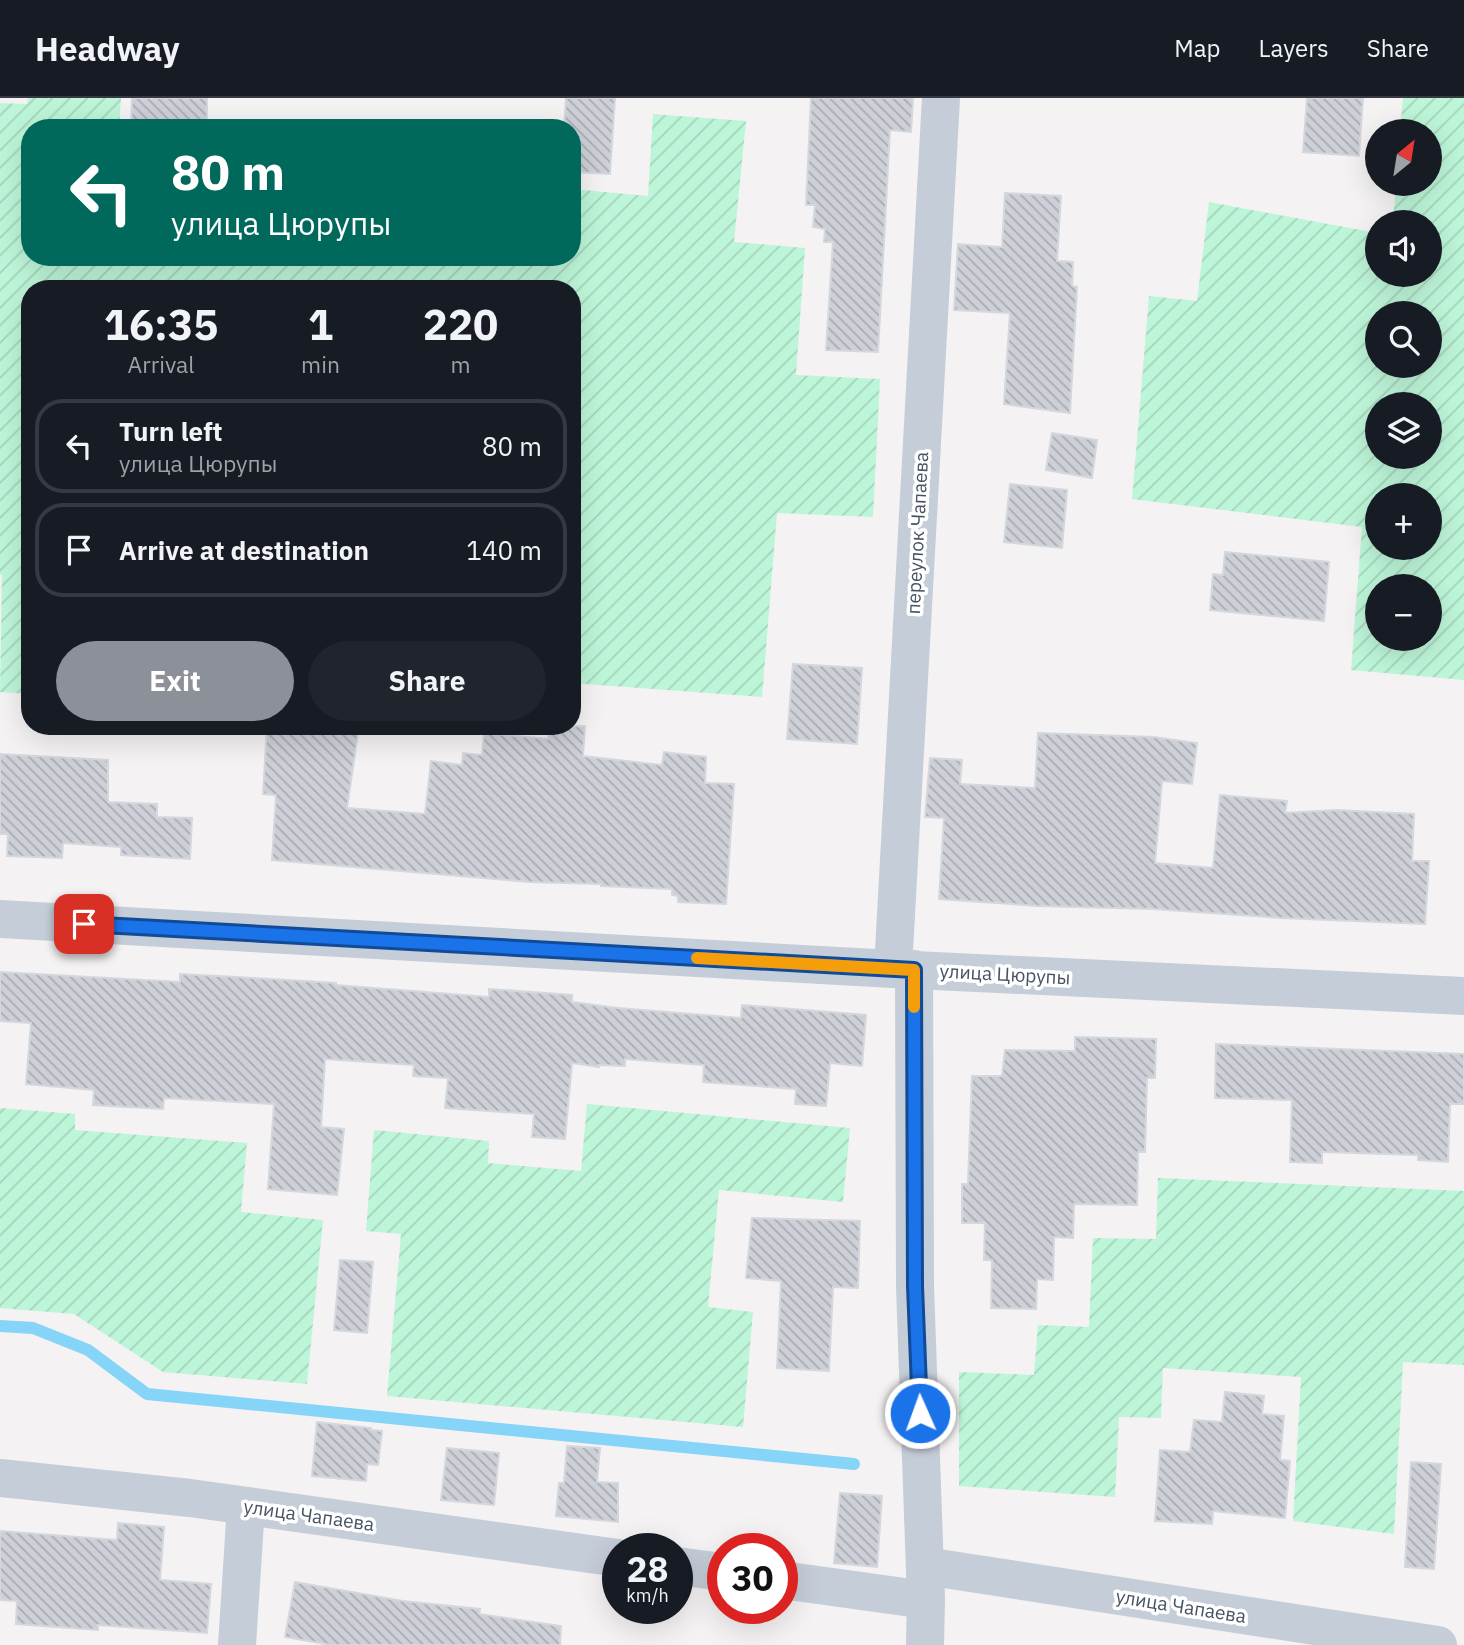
<!DOCTYPE html>
<html lang="en">
<head>
<meta charset="utf-8">
<style>
	:root { --surface:#171b24; --page:#20242c; --text:#f1f3f6; --muted:#9ea1a6; --line:#363941; --accent:#8c9099 }
	body { margin:0; font-family:"IBM Plex Sans",sans-serif; background:var(--page); color:var(--text); height:100vh; display:flex; flex-direction:column; font-size:26px; white-space:nowrap }
	* { box-sizing:border-box; margin:0 }
	p { font-size:23px; color:var(--muted) }
	.icon { flex:none; width:38px; height:38px; fill:none; stroke:currentColor; stroke-width:2; stroke-linecap:round; stroke-linejoin:round }
	.map { position:relative; flex:1; overflow:hidden }
	.side { position:absolute; left:21px; top:182px; width:560px; height:455px; display:flex; flex-direction:column; background:var(--surface); border-radius:28px; box-shadow:0 7px 28px #0002 }
	.side>* { flex:none }
	.hud { position:absolute; left:21px; top:21px; width:560px; height:147px; border-radius:28px; box-shadow:0 7px 28px #0002; background:#00695c; color:#fff; overflow:hidden }
	.needle { width:46px; rotate:30deg }
	.tools { position:absolute; left:1365px; top:21px; display:grid; gap:14px }
	.tools a { display:grid; place-items:center; width:77px; height:77px; border-radius:50%; background:var(--surface); box-shadow:0 7px 28px #0002; font-size:35px }
	.speed { position:absolute; left:602px; top:1435px; display:flex; gap:14px; font-size:35px; font-weight:700; text-align:center }
	.speed>* { display:grid; place-content:center; width:91px; height:91px; border-radius:50%; background:var(--surface); box-shadow:0 7px 28px #0002; line-height:1 }
	.speed small { font-size:18px; font-weight:400 }
	.speed .limit { border:10px solid #d22; background:#fff; color:#111 }
	.pin { position:absolute; display:grid; place-items:center; width:60px; height:60px; color:#fff; margin:-30px; border-radius:14px; box-shadow:0 4px 10px #0006 }
	.me { position:absolute; width:77px; margin:-38px; rotate:358deg; stroke-linejoin:round; filter:drop-shadow(0 0 5px #0008) }
	.turn { display:flex; align-items:center; gap:24px; height:147px; padding:0 35px; font-size:32px }
	.turn .icon { width:91px; height:91px; stroke-width:2.5 }
	.turn b { display:block; font-size:49px; line-height:60px }
	.eta { display:flex; justify-content:space-evenly; align-items:center; height:119px; text-align:center }
	.eta b { font-size:42px; font-weight:700; line-height:49px }
	.button { display:flex; gap:14px; margin-top:auto; padding:14px 35px }
	.button a { flex:1; height:80px; border-radius:42px; background:var(--accent); color:#fff; font-size:28px; font-weight:700; line-height:80px; text-align:center }
	.button a+a { background:var(--page); color:var(--text) }
	ul { padding:0; list-style:none }
	li { display:flex; align-items:center; gap:21px; height:94px; margin:0 14px 10px; padding:0 21px; border:4px solid var(--line); border-radius:28px }
	li div { flex:1 }
	li b { display:block; font-size:26px }
	li em { font-style:normal }
	header { display:flex; align-items:center; gap:42px; box-sizing:border-box; height:98px; padding:0 35px; background:var(--surface); border-bottom:2px solid var(--line) }
	header strong { font-size:33px }
	nav { display:flex; gap:38px; margin-inline-start:auto; font-size:24px }
	.map>svg:first-child { display:block }
	.garden { fill:url(#garden-furrows); fill-rule:evenodd }
	.lines { fill:none; stroke-linecap:round; stroke-linejoin:round }
	.stream { stroke:#86d4f7; stroke-width:12 }
	.building { fill:url(#building-back-hatch); stroke:#d5d7de; stroke-width:2 }
	.minor { stroke:#c5cdd8; stroke-width:38 }
	.route-casing { stroke:#114b97; stroke-width:18 }
	.route { stroke:#1a73e8; stroke-width:12 }
	.slow { stroke:#f59e0b; stroke-width:12 }
	.labels { text-anchor:middle; dominant-baseline:central; stroke-width:7; stroke-linejoin:round; paint-order:stroke }
	.street-label { font-size:19px; fill:#475362; stroke:#fff }
</style>
</head>
<body>
<header>
<strong>Headway</strong>
<nav><a>Map</a><a>Layers</a><a>Share</a></nav>
</header>
<div class="map">
<svg width="1464" height="1547" viewBox="0 0 1464 1547">
	<defs>
		<pattern id="garden-furrows" width="10" height="10" patternUnits="userSpaceOnUse" patternTransform="scale(1.75)"><rect width="10" height="10" fill="#bdf5d8"/><path d="M-1 1l2-2M0 10L10 0M9 11l2-2" fill="none" stroke="#a4d4bc"/></pattern>
		<pattern id="building-back-hatch" width="6" height="6" patternUnits="userSpaceOnUse" patternTransform="scale(1.75)"><rect width="6" height="6" fill="#ced0d8"/><path d="M-1 5l2 2M0 0l6 6M5-1l2 2" fill="none" stroke="#a9abb3"/></pattern>
	</defs>
	<rect width="100%" height="100%" fill="#f4f2f2"/>
	<g class="garden">
		<path d="M28 0H121L119 30H30V159H572V91L648 98 653 16 746 23 734 144 805 150 796 277 880 281 873 419 777 415 762 599 572 585V191H30V596L0 594 2 477 0 476V5L27 6Z"/>
		<path d="M1403 0H1464V582L1351 572 1362 429 1132 401 1149 198 1197 203 1209 104 1377 135V177H1430V124H1393L1396 86H1430V33H1400ZM1377 215H1430V268H1377ZM1377 306H1430V359H1377ZM1377 397H1430V450H1377ZM1377 488H1430V541H1377Z"/>
		<path d="M587 1006 850 1030 843 1104 719 1092 708 1209 753 1214 743 1329 387 1298 401 1136 366 1133 374 1032 489 1043 488 1065 581 1073Z"/>
		<path d="M0 1010 75 1016V1032L247 1045 241 1114 323 1122 307 1286 163 1274 74 1216 0 1210Z"/>
		<path d="M1158 1080 1464 1093V1267L1403 1264 1394 1436 1293 1423 1301 1279 1163 1270 1161 1320 1119 1319 1115 1399 959 1388V1274L1034 1277 1038 1227 1089 1229 1093 1140 1156 1141Z"/>
	</g>
	<g class="lines">
		<path class="stream" d="M0 1228 33 1230 88 1252 147 1296 854 1366"/>
	</g>
	<g class="building">
		<path d="M132 0H207V30H131Z"/>
		<path d="M566 0H615L610 76 572 74V30H564Z"/>
		<path d="M811 0H913L911 34 890 32 878 254 826 252 833 144H824L825 131 813 129 815 107H806Z"/>
		<path d="M1307 0H1363L1359 58 1303 54Z"/>
		<path d="M1005 95 1061 98 1057 163 1073 164 1072 188 1077 189 1070 315 1004 306 1010 215 954 212 958 146 1002 149Z"/>
		<path d="M1052 335 1097 342 1092 380 1046 372Z"/>
		<path d="M1010 386 1067 392 1062 450 1004 444Z"/>
		<path d="M1225 454 1329 464 1324 523 1210 512 1213 476 1223 477Z"/>
		<path d="M793 566 862 570 857 646 787 641Z"/>
		<path d="M267 628H359L347 710 425 716 431 663 462 667 463 655 482 657 484 635 548 641 549 628H585L583 658 662 667 664 654 706 659 705 685 734 686 726 806 678 804V798L672 797V791L601 788V786L530 784 272 762 276 697 263 696Z"/>
		<path d="M1038 635 1154 639 1197 645 1192 686 1162 683 1155 765 1213 770 1220 697 1287 703 1285 715 1336 712 1414 716 1412 763H1429L1425 826 1281 820 1153 811 1038 808 939 801 944 720 925 719 930 660 962 662 960 686 1035 690Z"/>
		<path d="M0 656 108 662V704L157 706V719L192 720 190 761 121 757V749L63 745 62 760 7 758 8 736H0Z"/>
		<path d="M0 874 180 884V876L237 879 336 885V887L489 899V891L572 897V904L618 910 741 920 742 907 866 917 862 968 830 965 826 1008 795 1006 796 991 703 984 704 967 625 961V968L599 967V969L572 965 565 1041 532 1039 534 1016 445 1010 448 980 413 978 414 967 325 961 321 1029 344 1031 337 1097 268 1091 274 1006 164 1000 163 1011 93 1007 94 992 26 986 31 925 0 923Z"/>
		<path d="M1075 939 1156 941 1155 980H1147L1145 1054H1138L1137 1107 1074 1106 1073 1140 1054 1139 1053 1182 1037 1181 1036 1211 991 1210 992 1162H984L985 1125H962V1086H968L972 978H1002L1005 952 1075 953Z"/>
		<path d="M1216 946 1464 956V1006H1450L1448 1064 1418 1062V1057L1322 1054V1065L1290 1064 1292 1002 1215 1000Z"/>
		<path d="M752 1120 860 1123 858 1190 833 1189 829 1273 777 1270 781 1183 746 1180Z"/>
		<path d="M340 1162 373 1164 367 1235 334 1232Z"/>
		<path d="M1225 1294 1264 1298 1262 1316 1284 1318 1280 1362 1290 1363 1285 1420 1213 1413 1212 1426 1155 1423 1160 1352 1190 1354 1194 1322 1222 1324Z"/>
		<path d="M317 1324 371 1330 370 1332 382 1333 378 1367 367 1366 366 1383 312 1378Z"/>
		<path d="M567 1348 600 1350 597 1384 618 1385V1424L556 1418 559 1385H564Z"/>
		<path d="M447 1350 499 1355 494 1407 441 1402Z"/>
		<path d="M1411 1364 1441 1366 1434 1471 1405 1469Z"/>
		<path d="M840 1395 882 1398 877 1469 834 1465Z"/>
		<path d="M118 1425 164 1429 160 1482 211 1486 207 1535 98 1527V1532L16 1526 17 1503 0 1502V1433L117 1442Z"/>
		<path d="M295 1484 403 1503 480 1511 479 1516 561 1528 560 1547H331L285 1539Z"/>
	</g>
	<g class="lines">
		<g class="minor">
			<path d="M0 821 893 871 1464 898"/>
			<path d="M893 871 941 0"/>
			<path d="M914 871 915 1188 926 1502 925 1547"/>
			<path d="M0 1380 190 1400 618 1460"/>
			<path d="M677 1468 723 1474"/>
			<path d="M925 1468 1438 1547"/>
			<path d="M782 1482 926 1502"/>
			<path d="M237 1547 246 1408"/>
		</g>
	</g>
	<g class="lines">
		<defs>
			<path id="route" d="M84 826 914 872 915 1188 920 1315"/>
		</defs>
		<use href="#route" class="route-casing"/>
		<use href="#route" class="route"/>
		<path class="slow" d="M697 860 914 872V909"/>
	</g>
	<g class="labels">
		<g class="street-label">
			<text transform="translate(917 435) rotate(-87)">переулок Чапаева</text>
			<text transform="translate(1005 876) rotate(3)">улица Цюрупы</text>
			<text transform="translate(309 1417) rotate(8)">улица Чапаева</text>
			<text transform="translate(1181 1508) rotate(9)">улица Чапаева</text>
		</g>
	</g>
</svg>
<div class="tools">
<a><svg class="needle" viewBox="-14 -14 28 28"><path d="M0-13l5 13h-10z" fill="#e53935"/><path d="M0 13l5-13h-10z" fill="#9ea1a6"/></svg></a>
<a><svg class="icon" aria-label="sound" viewBox="0 0 24 24"><path d="M4 9h4l5-4v14l-5-4H4zM17 9q2 3 0 6"/></svg></a>
<a><svg class="icon" aria-label="search" viewBox="0 0 24 24"><circle cx="10" cy="10" r="6"/><path d="M15 15l6 6"/></svg></a>
<a><svg class="icon" aria-label="layers" viewBox="0 0 24 24"><path d="M12 4l9 5-9 5-9-5zM3 14l9 5 9-5"/></svg></a>
<a>+</a>
<a>−</a>
</div>
<div class="speed"><div>28<small>km/h</small></div><div class="limit">30</div></div>
<div class="pin" style="left:84px;top:826px;background:#d93025"><svg class="icon" aria-label="arrive" viewBox="0 0 24 24"><path d="M6 21V4h12l-3 4 3 4H6"/></svg></div>
<svg class="me" style="left:920px;top:1315px" viewBox="-20 -20 40 40"><circle r="17" fill="#1a73e8" stroke="#fff" stroke-width="3"/><path d="M0-11L8 9 0 5-8 9z" fill="#fff"/></svg>
<div class="hud">
<div class="turn"><svg class="icon" aria-label="left" viewBox="0 0 24 24"><path d="M17 20v-9H6M10 6l-5 5 5 5"/></svg><div><b>80 m</b>улица Цюрупы</div></div>
</div>
<section class="side">
<div class="eta">
<div><b>16:35</b><p>Arrival</p></div>
<div><b>1</b><p>min</p></div>
<div><b>220</b><p>m</p></div>
</div>
<ul>
<li><svg class="icon" aria-label="left" viewBox="0 0 24 24"><path d="M17 20v-9H6M10 6l-5 5 5 5"/></svg><div><b>Turn left</b><p>улица Цюрупы</p></div><em>80 m</em></li>
<li><svg class="icon" aria-label="arrive" viewBox="0 0 24 24"><path d="M6 21V4h12l-3 4 3 4H6"/></svg><div><b>Arrive at destination</b></div><em>140 m</em></li>
</ul>
<div class="button"><a>Exit</a><a>Share</a></div>
</section>
</div>
</body>
</html>
